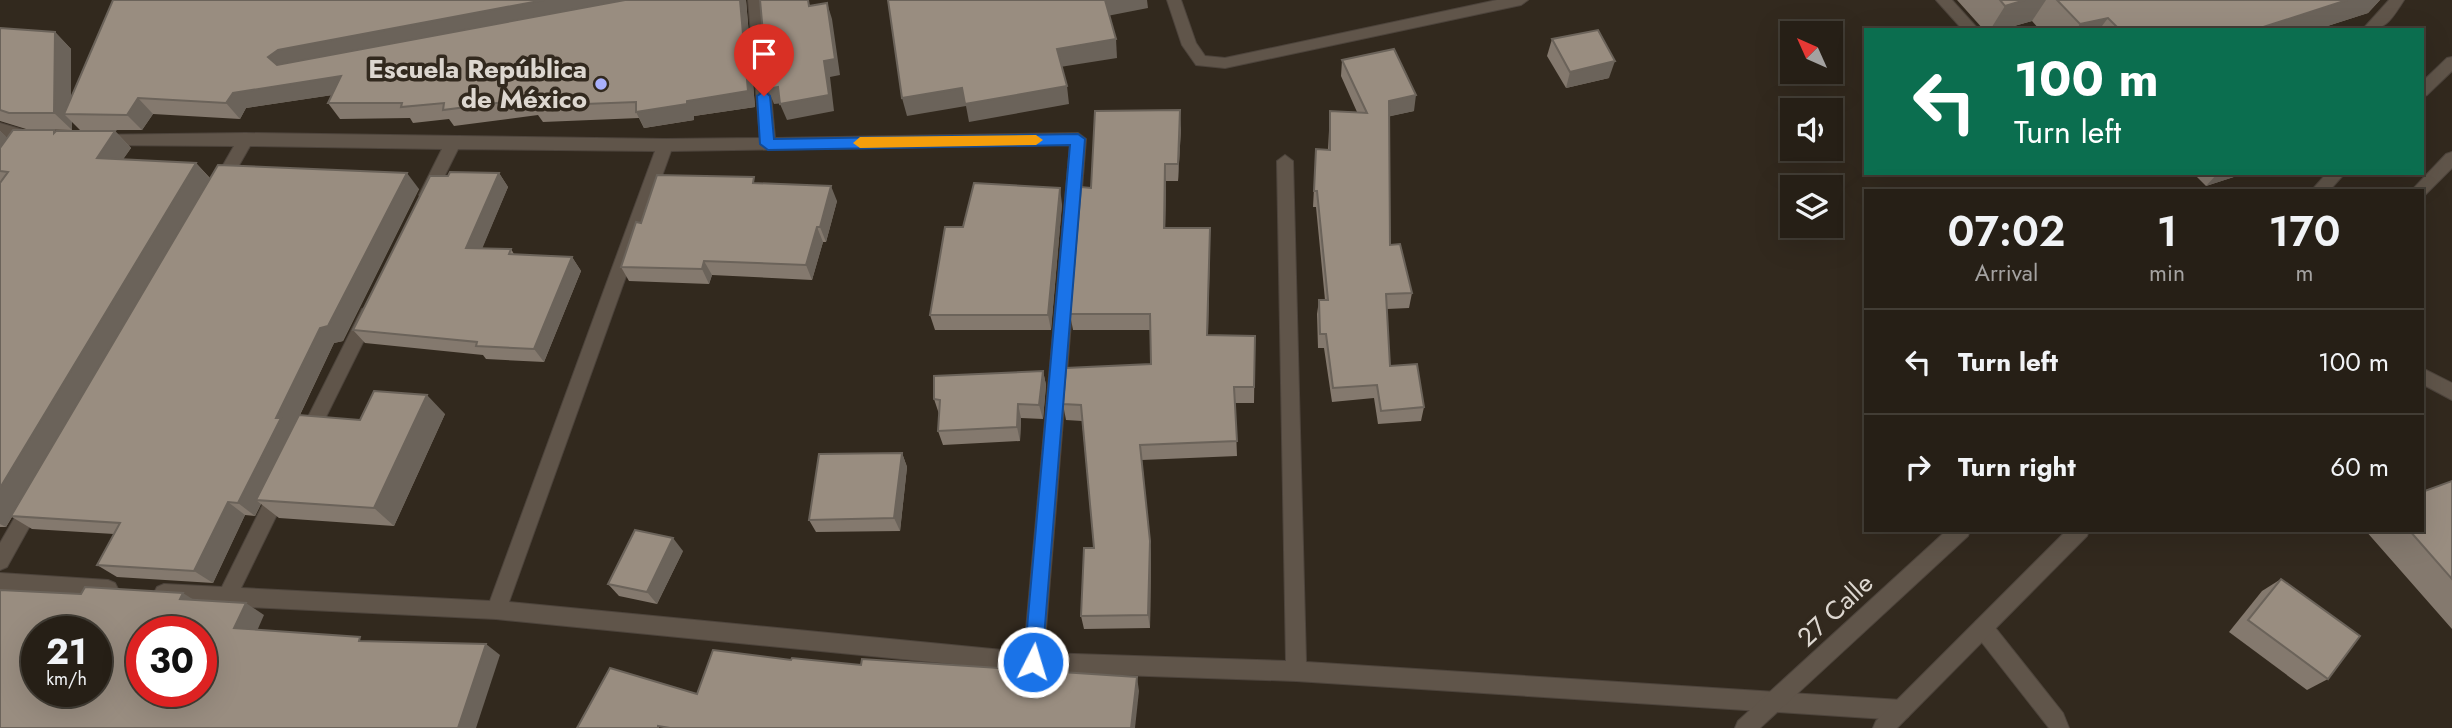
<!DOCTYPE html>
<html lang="en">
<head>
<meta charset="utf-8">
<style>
	:root { --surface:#261f16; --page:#2e271f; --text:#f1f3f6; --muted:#a4a2a1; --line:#423d35 }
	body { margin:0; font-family:Jost,sans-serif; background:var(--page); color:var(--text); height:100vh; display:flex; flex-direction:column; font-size:26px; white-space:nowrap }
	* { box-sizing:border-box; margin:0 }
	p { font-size:23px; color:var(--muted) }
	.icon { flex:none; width:38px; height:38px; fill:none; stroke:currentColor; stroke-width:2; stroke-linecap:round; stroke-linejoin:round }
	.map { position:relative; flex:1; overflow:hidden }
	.panel { position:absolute; left:1864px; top:189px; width:560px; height:343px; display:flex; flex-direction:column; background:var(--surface); border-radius:0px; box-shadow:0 7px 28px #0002,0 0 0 2px var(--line) }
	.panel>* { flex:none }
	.hud { position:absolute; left:1864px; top:28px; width:560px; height:147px; border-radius:0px; box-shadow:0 7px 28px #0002,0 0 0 2px var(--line); background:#0b6e4f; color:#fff; overflow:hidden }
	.needle { width:46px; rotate:315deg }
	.fabs { position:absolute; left:1780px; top:21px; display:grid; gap:14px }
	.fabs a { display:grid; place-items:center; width:63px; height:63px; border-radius:0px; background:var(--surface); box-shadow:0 7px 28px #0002,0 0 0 2px var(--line); font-size:35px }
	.speed { position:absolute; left:21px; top:616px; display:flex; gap:14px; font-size:35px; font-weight:700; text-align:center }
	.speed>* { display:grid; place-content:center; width:91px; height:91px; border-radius:50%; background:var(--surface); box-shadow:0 7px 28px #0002,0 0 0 2px var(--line); line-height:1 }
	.speed small { font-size:18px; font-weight:400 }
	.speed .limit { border:10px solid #d22; background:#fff; color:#111 }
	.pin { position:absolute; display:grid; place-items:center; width:60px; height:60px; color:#fff; margin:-72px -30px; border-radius:50% 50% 50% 0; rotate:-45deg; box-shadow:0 0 7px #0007 }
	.pin .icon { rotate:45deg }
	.me { position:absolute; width:77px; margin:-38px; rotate:5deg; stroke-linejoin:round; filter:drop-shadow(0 0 5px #0008) }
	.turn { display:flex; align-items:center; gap:24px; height:147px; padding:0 35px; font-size:32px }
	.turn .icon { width:91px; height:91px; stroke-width:2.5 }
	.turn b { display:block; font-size:49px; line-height:60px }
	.eta { display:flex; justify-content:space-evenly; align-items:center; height:119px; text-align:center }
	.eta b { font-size:42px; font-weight:600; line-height:49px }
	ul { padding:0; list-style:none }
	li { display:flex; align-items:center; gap:21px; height:105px; padding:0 35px; border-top:2px solid var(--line) }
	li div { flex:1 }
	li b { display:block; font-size:26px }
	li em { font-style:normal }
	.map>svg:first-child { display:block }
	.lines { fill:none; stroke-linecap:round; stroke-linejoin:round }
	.service-casing { stroke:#4d443c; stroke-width:2 }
	.minor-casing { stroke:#4d443c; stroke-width:2 }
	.tertiary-casing { stroke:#4d443c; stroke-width:2 }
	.service { fill:#60554a; fill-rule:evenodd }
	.minor { fill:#60554a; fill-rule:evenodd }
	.tertiary { fill:#60554a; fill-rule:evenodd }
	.wall { fill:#84796e }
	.shaded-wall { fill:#6b635a }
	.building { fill:#998d80; stroke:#6b635a; stroke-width:2; fill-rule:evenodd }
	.route { fill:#1a73e8; stroke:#114b97; stroke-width:2 }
	.slow { fill:#f59e0b }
	.poi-dot { fill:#a9b0fc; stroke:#32291e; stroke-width:2.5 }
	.labels { text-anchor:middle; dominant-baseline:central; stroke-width:7; stroke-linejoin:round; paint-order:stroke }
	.poi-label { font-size:26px; font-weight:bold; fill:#ddd7d0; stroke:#32291e; text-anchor:end }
	.street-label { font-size:26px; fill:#ddd7d0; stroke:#32291e }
</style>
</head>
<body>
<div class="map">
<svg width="2452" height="728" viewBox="0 0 2452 728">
	<rect width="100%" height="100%" fill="#32291e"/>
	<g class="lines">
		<defs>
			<g id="service">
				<path d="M1936 0H1952L1979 30H1963Z"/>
				<path d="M2389 0H2404C2391 20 2387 30 2362 30Z"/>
				<path d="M2422 368 2452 383V400L2422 384Z"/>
				<path d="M1983 619 1990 621 2063 713 2069 728H2049L1976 635 1973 628 1976 621Z"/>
			</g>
			<g id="minor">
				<path d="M748 0H762L775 138 1078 133 1086 139 1044 653 1286 661 1277 161 1285 155 1293 161 1306 662 1901 700 1908 703 1911 710 1908 717 1901 720 1296 681 1033 672 496 619 227 606 157 599 154 593 157 587 164 584 222 587 273 484 280 482 287 484 289 490 241 588 490 601 655 151 458 149 433 199 427 201 419 195 442 149 250 146 225 190 219 192 211 186 234 146 98 145 90 139 92 135 246 133 665 139 760 138ZM1070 145 1024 652 509 602 671 151Z"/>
				<path d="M1167 0H1181L1196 43 1205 56 1225 58 1497 0H1528L1521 5 1225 68 1196 65 1182 45Z"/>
				<path d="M0 123 37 134 39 138 31 144 0 135Z"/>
				<path d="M368 307 374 309 377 314 313 443 307 445 301 443 298 437 362 309Z"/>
				<path d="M33 496 40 498 42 504 7 567 0 570V543L26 498Z"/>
				<path d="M0 573 108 580 115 583 118 589 115 595 108 598 0 591Z"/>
			</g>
			<g id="tertiary">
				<path d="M2452 57V71L2427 95 2422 97V82L2447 58Z"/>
				<path d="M2452 152V168L2425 195 2422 196V191H2411L2446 154Z"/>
				<path d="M2327 173H2345L2329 191H2311Z"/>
				<path d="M1947 530H1970L1968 536 1760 728H1735L1738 721Z"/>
				<path d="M2067 530H2089L2087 536 1897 728H1873L1876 721Z"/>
			</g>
		</defs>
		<use href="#service" class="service-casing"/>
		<use href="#minor" class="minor-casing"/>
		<use href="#tertiary" class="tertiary-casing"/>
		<use href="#service" class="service"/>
		<use href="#minor" class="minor"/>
		<use href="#tertiary" class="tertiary"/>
	</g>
	<g class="wall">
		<path d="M113 0H746L755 107 694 116V120L644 128 639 118 543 122 538 115 454 126 449 119 413 123 410 118 340 119 328 103 332 95 246 108 240 119 153 114 142 130H80L72 122V130L26 129 0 121V28L55 32 71 49V97Z"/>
		<path d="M1957 0H2380L2368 13 2315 30H2040L2032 21 2000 30H1984Z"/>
		<path d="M1552 39 1609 78 1566 88 1547 56Z"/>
		<path d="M1342 60 1414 111 1390 116V245L1412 293 1409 308 1387 309 1390 366 1424 407 1421 421 1378 424 1374 398 1332 402 1324 348H1318L1317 314 1319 300H1325L1316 207H1313L1316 149 1328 150 1330 111 1357 112 1341 76Z"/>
		<path d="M1181 128 1178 181H1166L1165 228 1210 246 1208 335 1255 336 1254 403H1235L1237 456 1142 460 1151 555 1150 628 1084 629 1081 616 1094 548 1082 421 1066 420 1063 404 1151 364 1150 330H1073L1070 314 1091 188Z"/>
		<path d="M0 131 7 138 55 131H115L131 148 123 159 196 163 210 178 419 189 343 341 334 343 300 415 360 420 445 414 394 526 279 518 261 504 255 516 245 515 213 583 117 577 97 565 114 534 32 529 12 517 6 527H0Z"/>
		<path d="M499 173 508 187 482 248 511 249 514 254 572 257 581 271 544 362 486 359 483 355 365 343 353 330 448 176Z"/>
		<path d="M2193 173H2246L2206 186Z"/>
		<path d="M757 184 837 201 826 242H823L812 280 712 275 709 284 629 281 621 267 641 223Z"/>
		<path d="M1062 204 1051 330H935L930 315 963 227Z"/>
		<path d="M1043 371 1046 385 1043 419 1021 418 1020 441 943 445 938 431 939 414 934 399Z"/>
		<path d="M902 453 907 467 900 531 816 532 809 520Z"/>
		<path d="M2452 481V629L2365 530H2422Z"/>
		<path d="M683 551 657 604 619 596 608 584Z"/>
		<path d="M2281 579 2328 679 2307 690 2229 632 2262 591Z"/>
	</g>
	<g class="shaded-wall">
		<path d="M544 0H638L281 73 268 57 278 50Z"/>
		<path d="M740 0H746L755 107 694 116V120L644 128 636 112 687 101Z"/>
		<path d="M1105 0H1147L1148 8 1107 16Z"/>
		<path d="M2025 0H2046L2032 21 2000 30H1990L2005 6Z"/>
		<path d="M2347 0H2380L2368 13 2315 30H2254Z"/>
		<path d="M827 3 832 19 840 75 830 77 834 111 787 120 780 104Z"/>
		<path d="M2108 18 2099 30H2076L2080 24Z"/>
		<path d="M55 32 71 49V114H64L72 122V130L54 113Z"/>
		<path d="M1116 39 1117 58 1060 67 1057 49Z"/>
		<path d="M1615 61 1609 78 1566 88 1570 72Z"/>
		<path d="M341 76 353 92 246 108 240 119 226 103 233 93Z"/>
		<path d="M1067 86 1069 104 969 122 966 106 907 116 902 98 962 88Z"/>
		<path d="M778 87 785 103 774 104 768 89Z"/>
		<path d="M1416 95 1414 111 1387 117 1389 101Z"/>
		<path d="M138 98 153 114 142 130 127 115Z"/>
		<path d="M1180 110 1181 128 1178 181V164Z"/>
		<path d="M0 131 11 141 0 158Z"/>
		<path d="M115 131 131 148 113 174 97 158Z"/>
		<path d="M196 163 211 180 6 527 0 524V488Z"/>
		<path d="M1165 164 1166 181 1165 246 1164 228Z"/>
		<path d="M407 173 419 189 343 341 334 343 293 429 256 500 261 504 255 516 238 503 276 418 320 328Z"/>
		<path d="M499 173 508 187 477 261 466 248Z"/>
		<path d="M2218 173H2246L2206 186Z"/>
		<path d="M831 186 837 201 826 242 820 227Z"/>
		<path d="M1060 188 1062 204 1051 330 1048 315Z"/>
		<path d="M817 227 823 242 812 280 806 265Z"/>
		<path d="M572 257 581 271 544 362 534 349Z"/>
		<path d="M704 261 712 275 709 284 702 269Z"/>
		<path d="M1043 371 1046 385 1043 419 1039 405Z"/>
		<path d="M427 395 445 414 394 526 374 508Z"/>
		<path d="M1018 404 1021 418 1020 441 1017 427Z"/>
		<path d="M1140 445 1151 555 1150 628 1148 615Z"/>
		<path d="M902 453 907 467 900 531 894 518Z"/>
		<path d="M228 502 245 515 213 583 194 571Z"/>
		<path d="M673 538 683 551 657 604 647 592Z"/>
		<path d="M183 593 202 605 180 599Z"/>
		<path d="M246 603 264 615 253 640 234 628Z"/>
		<path d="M486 644 500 655 476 728H458Z"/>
		<path d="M1137 677 1139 691 1135 728H1131Z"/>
	</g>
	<g class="building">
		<path d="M113 0H544L278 50 268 57 277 65 625 0H740L748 91 687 101V104L636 112V102L533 106 536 98 443 110 444 103 401 107 402 103H328L341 76 233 93 226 103 138 98 127 115 64 114Z"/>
		<path d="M760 0H808L809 6 827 3 835 59 824 61 829 95 780 104 778 87 768 89Z"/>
		<path d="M888 0H1105L1116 39 1057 49 1067 86 965 104 962 88 902 98Z"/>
		<path d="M2000 0H2025L2005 6Z"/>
		<path d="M2057 0H2347L2254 30H2120L2108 18 2080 24Z"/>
		<path d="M0 28 55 32 54 113H9L0 110Z"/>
		<path d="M1598 30 1615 61 1570 72 1552 39Z"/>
		<path d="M1394 49 1416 95 1389 101 1390 245 1400 244 1412 293 1386 294 1390 366 1417 364 1424 407 1381 411 1377 385 1333 388 1326 334H1320L1319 300H1328L1317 191H1314L1316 149 1330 150V111L1367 113 1342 60Z"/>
		<path d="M1180 110 1178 164H1165L1164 228H1210L1207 335 1255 336 1254 387H1234L1237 441 1140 445 1150 541 1148 615 1081 616 1084 548H1094L1081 405 1063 404 1066 368 1151 364 1150 314H1070L1081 187 1091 188 1095 111Z"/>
		<path d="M13 130H54V133L56 131H115L97 158 196 163 0 488V183L8 172 0 171V148Z"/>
		<path d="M218 165 407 173 328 326 320 328 276 418H281L238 503 228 502 194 571 97 565 120 523 11 516Z"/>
		<path d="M450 172 499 173 466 248 511 249 509 254 572 257 534 349 476 346 477 342 353 330 430 176H448Z"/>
		<path d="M657 175 754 177 753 183 831 186 820 227H817L806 265 704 261 702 269 621 267 636 222 641 223Z"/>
		<path d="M974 183 1060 188 1048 315H930L945 227H963Z"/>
		<path d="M1043 371 1039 405 1018 404 1017 427 938 431 940 400 934 399V376Z"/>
		<path d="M374 391 427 395 374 508 256 500 299 415 360 420Z"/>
		<path d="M902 453 894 518 809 520 819 454Z"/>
		<path d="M2452 481V579L2409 530H2422V492Z"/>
		<path d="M635 530 673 538 647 592 608 584Z"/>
		<path d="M2281 579 2360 636 2328 679 2248 620Z"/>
		<path d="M85 587 183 593 180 599 246 603 234 628 360 637 359 641 486 644 458 728H0V590L81 594ZM37 632H96V691H37ZM142 632H201V691H142Z"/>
		<path d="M713 650 791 660 792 658 861 665 862 659 1137 677 1131 728H670L658 726V728H577L610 668 697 694Z"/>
	</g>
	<path class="route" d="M764 91 770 96 774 139 1078 134 1085 139 1042 662 1040 669 1033 671 1027 669 1024 662 1070 145 768 150 760 144 757 96Z"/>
	<path class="slow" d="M1036 135 1043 140 1036 145 860 148 853 143 860 137Z"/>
	<circle class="poi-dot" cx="601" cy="84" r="7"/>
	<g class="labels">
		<g class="poi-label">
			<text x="587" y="69">Escuela República<tspan x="587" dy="30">de México</tspan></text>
		</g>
		<g class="street-label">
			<text transform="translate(1835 610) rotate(-43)">27 Calle</text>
		</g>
	</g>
</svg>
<div class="fabs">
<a><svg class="needle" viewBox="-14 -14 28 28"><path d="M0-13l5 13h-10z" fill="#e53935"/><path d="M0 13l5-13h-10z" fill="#a4a2a1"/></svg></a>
<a><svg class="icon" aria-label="sound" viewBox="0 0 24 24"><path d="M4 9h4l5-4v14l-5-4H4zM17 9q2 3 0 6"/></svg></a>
<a><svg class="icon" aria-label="layers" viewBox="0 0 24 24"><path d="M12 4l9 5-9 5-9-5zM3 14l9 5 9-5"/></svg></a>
</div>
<div class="speed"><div>21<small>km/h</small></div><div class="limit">30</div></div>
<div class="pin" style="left:764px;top:96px;background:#d93025"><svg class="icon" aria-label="arrive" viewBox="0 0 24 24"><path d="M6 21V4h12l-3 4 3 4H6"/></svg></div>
<svg class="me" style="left:1033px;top:662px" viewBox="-20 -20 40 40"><circle r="17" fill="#1a73e8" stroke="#fff" stroke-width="3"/><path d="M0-11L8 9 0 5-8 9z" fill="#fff"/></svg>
<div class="hud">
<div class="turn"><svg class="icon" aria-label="left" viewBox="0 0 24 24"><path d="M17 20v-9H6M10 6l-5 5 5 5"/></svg><div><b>100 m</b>Turn left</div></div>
</div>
<section class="panel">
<div class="eta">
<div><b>07:02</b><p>Arrival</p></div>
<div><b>1</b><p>min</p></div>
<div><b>170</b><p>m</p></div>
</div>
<ul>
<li><svg class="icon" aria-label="left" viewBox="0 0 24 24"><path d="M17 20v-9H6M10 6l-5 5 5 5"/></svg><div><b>Turn left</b></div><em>100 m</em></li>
<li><svg class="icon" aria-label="right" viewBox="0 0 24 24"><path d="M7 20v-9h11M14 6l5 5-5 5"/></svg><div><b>Turn right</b></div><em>60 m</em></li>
</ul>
</section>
</div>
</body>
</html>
